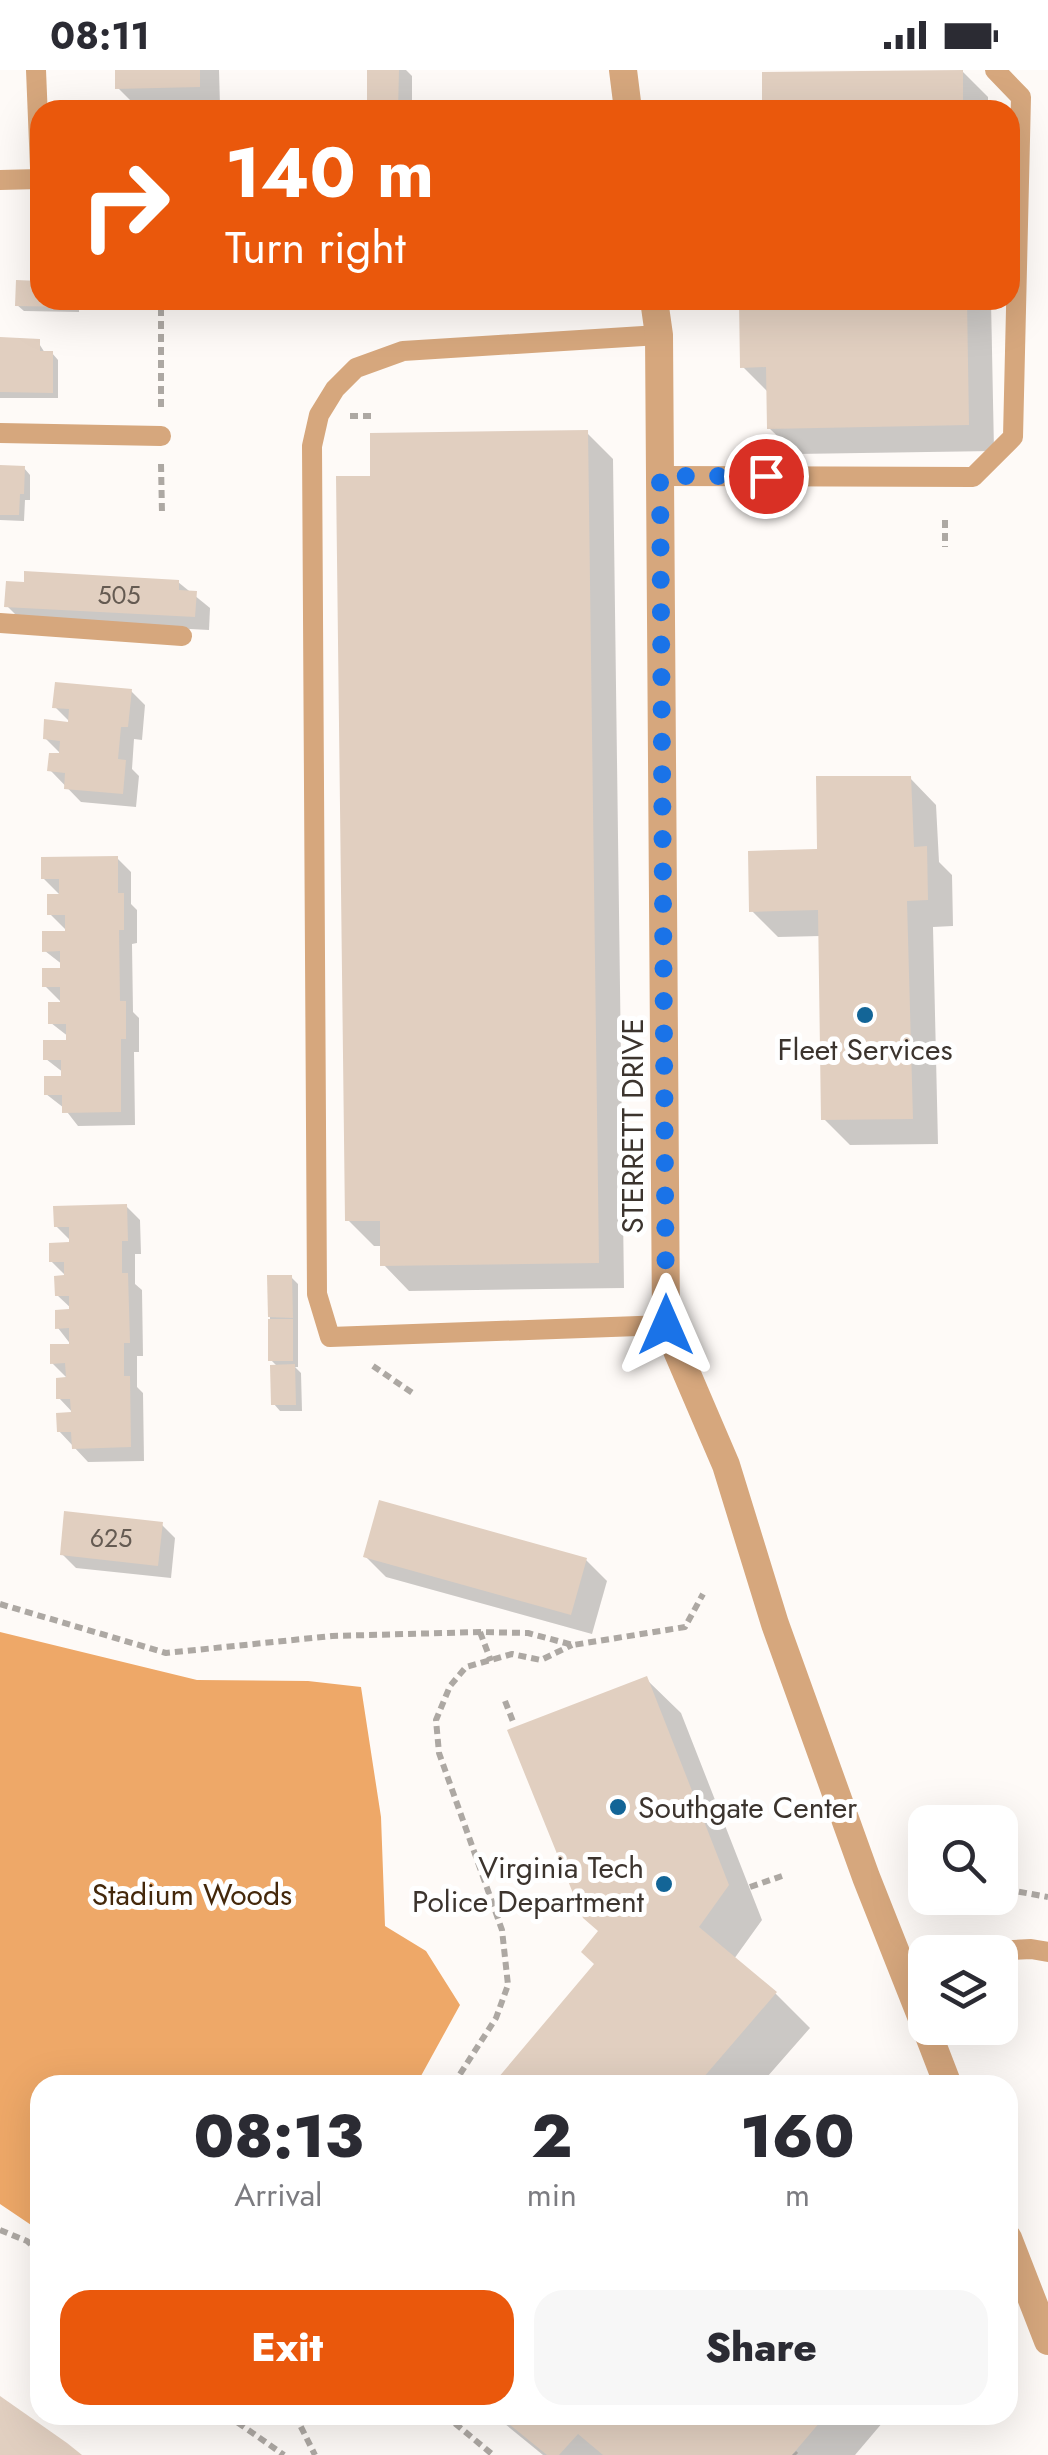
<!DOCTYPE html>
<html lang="en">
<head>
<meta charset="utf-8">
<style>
	:root { --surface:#fff; --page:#f7f7f7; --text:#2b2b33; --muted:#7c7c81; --accent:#ea580c }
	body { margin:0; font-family:Jost,sans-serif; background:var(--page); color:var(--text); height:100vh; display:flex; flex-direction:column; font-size:38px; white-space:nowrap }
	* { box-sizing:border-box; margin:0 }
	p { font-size:32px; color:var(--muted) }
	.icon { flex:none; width:55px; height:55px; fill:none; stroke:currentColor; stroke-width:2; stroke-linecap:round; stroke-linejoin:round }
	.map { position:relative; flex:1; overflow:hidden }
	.sheet { position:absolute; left:30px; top:2005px; width:988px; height:350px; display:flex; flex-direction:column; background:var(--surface); border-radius:30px; box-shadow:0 10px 40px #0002 }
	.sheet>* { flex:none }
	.banner { position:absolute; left:30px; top:30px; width:990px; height:210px; border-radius:30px; box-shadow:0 10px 40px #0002; background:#ea580c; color:#fff; overflow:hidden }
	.fabs { position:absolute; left:908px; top:1735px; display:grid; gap:20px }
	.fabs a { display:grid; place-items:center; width:110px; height:110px; border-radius:20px; background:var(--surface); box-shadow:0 10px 40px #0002; font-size:50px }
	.pin { position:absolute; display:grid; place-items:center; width:85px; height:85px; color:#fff; margin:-42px; border:5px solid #fff; border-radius:50%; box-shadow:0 2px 10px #0007 }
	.me { position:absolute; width:110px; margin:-55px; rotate:0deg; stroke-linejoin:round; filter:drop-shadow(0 0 8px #0008) }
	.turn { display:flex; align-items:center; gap:35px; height:210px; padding:0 30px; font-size:45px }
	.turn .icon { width:130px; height:130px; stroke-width:2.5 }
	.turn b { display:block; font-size:70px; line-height:85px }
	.eta { display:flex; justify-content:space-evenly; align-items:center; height:170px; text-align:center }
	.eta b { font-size:60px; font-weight:800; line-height:70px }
	.cta { display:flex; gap:20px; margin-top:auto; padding:20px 30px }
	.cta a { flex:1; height:115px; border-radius:30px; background:var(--accent); color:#fff; font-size:40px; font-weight:800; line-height:115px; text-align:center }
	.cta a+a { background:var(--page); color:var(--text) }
	.status { display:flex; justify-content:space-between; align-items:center; height:70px; padding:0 50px; background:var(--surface); direction:ltr }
	.status svg { height:28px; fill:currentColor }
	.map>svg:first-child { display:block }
	.forest { fill:#eea868 }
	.shadow { fill:#0003 }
	.building { fill:#e1cfc0 }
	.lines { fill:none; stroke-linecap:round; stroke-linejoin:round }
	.path { stroke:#ada8a3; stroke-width:6; stroke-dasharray:8 5; stroke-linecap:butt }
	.service { stroke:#d6a77d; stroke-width:20 }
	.minor { stroke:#d6a77d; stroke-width:28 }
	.route { stroke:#1a73e8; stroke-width:18; stroke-dasharray:0 32.4 }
	.poi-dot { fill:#136597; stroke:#fff; stroke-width:4 }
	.labels { text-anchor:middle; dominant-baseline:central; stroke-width:10; stroke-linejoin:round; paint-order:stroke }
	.number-label { font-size:25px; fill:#655b52 }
	.poi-label { font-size:30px; fill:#3c342e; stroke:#fff }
	.street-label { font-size:30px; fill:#3c342e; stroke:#fff }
	.park-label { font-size:30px; fill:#44280b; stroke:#fff }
</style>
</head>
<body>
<div class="status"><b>08:11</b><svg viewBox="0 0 49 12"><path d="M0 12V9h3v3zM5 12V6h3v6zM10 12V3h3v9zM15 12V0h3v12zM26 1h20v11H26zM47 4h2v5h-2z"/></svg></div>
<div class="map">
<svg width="1048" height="2385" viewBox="0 0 1048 2385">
	<rect width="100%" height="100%" fill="#fefaf7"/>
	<path class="forest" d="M0 1562 197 1610 308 1611 361 1617 381 1747 385 1856 426 1881 460 1935 416 2015H40V2161L0 2134Z"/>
	<g class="shadow">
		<path d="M117 0H219L220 36 139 39 118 18Z"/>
		<path d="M370 0H406L412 6V40H370Z"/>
		<path d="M962 1 988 27V40H738Z"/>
		<path d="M40 213V230H79V242L24 241 17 235Z"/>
		<path d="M742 230H991L994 381 796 384 769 358V323L743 297Z"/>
		<path d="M0 271 38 272 45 283H52L58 290V328H0Z"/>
		<path d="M587 363 613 389 624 1218 409 1221 383 1194 382 1176H374L348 1150 372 408Z"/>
		<path d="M0 398H24L30 405V430H25L24 451 0 450Z"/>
		<path d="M178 512 210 538 209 560 21 550 7 536Z"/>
		<path d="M131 621 145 635 142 670 134 669 132 699 139 706 136 737 81 732 50 700 63 686 45 668 73 655 55 637Z"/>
		<path d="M910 708 936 735 939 792 952 805 953 856 933 857 938 1074 850 1075 824 1049 821 866 778 867 752 841Z"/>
		<path d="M117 788 131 802V834L137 840V873L132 874 133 942 139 948V982H134L135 1055 78 1056 64 1038 46 1024 64 1008V1003L46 989 69 972V967L51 953 63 934 45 916 63 900V895L45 881 69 863 50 844 62 827 43 808Z"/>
		<path d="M126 1136 140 1150 141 1184H135V1214L142 1220 143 1286H137V1317L143 1323 144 1391 88 1392 59 1361 75 1345 59 1328 69 1310 52 1293 72 1276 58 1258 74 1241 57 1225 68 1208 51 1191 71 1171 56 1156Z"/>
		<path d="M291 1207 298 1214V1297H295L301 1303 302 1341H280L274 1334 278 1297 271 1290 269 1208Z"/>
		<path d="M161 1454 175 1468 171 1508 76 1498 62 1484Z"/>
		<path d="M365 1486 586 1490 607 1511 592 1564 386 1507Z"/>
		<path d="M646 1609 681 1643 762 1850 734 1889 776 1924 810 1958 760 2015H496L596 1895Z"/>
		<path d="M494 2345H889L855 2385H543Z"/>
	</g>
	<g class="building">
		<path d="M115 0H200V17L115 19Z"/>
		<path d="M367 0H399L398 40H367Z"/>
		<path d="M963 0V40H736V34H762V2Z"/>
		<path d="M16 210 40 211V230H73V237L15 236Z"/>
		<path d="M739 230H967L969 355 767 359 766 297 740 298Z"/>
		<path d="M0 267 40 269V281H53V323L0 322Z"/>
		<path d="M588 360 599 1193 380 1196V1151H345L336 406H370V363Z"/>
		<path d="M0 395 25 396 24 424H20L19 445H0Z"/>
		<path d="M24 501 179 510V520L197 521 195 547 4 537 6 511 24 512Z"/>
		<path d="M55 612 132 619 128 657H121L118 689 126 690 123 724 64 719 65 703 47 701 49 683H59L60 671 43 669 44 649 68 652 69 639 52 638Z"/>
		<path d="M816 706H911L914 777 927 776 928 830 907 831 913 1049 821 1050 818 840 749 842 748 781 817 779Z"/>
		<path d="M118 786V823H124V860H119L120 931H126V969H121V1042L62 1043V1025H44V1006H61V990H43V970H66V954H48V932H60V917H42V898H60V881L42 882V861H65V845H47V824H59V809H41V787Z"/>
		<path d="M127 1134 128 1171H122V1203H128L130 1273H124V1306H130L131 1377 72 1379 71 1362H57L56 1343 71 1342 70 1329H56V1308L66 1307 65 1293 50 1294V1274H69V1258L55 1259V1240L69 1239V1226H55L54 1206 64 1205V1192H49V1173L69 1172V1157H54L53 1136Z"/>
		<path d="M267 1205H292L293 1248 268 1247Z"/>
		<rect x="268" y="1249" width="25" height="42"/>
		<path d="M295 1294 296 1335H271L270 1295Z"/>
		<path d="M379 1430 587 1488 571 1545 363 1487Z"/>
		<path d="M64 1441 163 1452 158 1496 60 1485Z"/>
		<path d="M647 1606 729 1815 699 1857 777 1922 697 2015H492L594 1894 581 1882 598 1861 583 1848 507 1660Z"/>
		<path d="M0 2326 67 2373 82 2385H0Z"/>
		<path d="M498 2345H826L792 2385H603L578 2364 559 2385H547Z"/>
	</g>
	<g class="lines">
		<g class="path">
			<path d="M161 337V230"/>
			<path d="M350 346H373"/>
			<path d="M161 394 162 443"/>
			<path d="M945 450V477"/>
			<path d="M373 1296 414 1324"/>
			<path d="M0 1534 166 1583 332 1566 480 1562 528 1563 573 1575 685 1557 703 1524"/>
			<path d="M480 1562 491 1591"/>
			<path d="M505 1631 514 1654"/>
			<path d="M1013 1799 1015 1821 1048 1827"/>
			<path d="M750 1817 782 1806"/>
			<path d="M453 2015 496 1948 508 1915 502 1860 439 1683 436 1650 450 1616 466 1597 512 1584 541 1590 572 1575"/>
			<path d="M0 2160 27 2171 40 2182"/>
			<path d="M227 2345 284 2385"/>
			<path d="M295 2345 315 2385"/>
			<path d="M445 2345 493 2385"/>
			<path d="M794 2383 796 2385"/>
		</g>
		<g class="service">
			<path d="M36 0 40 98"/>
			<path d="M0 110 40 109"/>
			<path d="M659 265 403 281 356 298 335 319 319 345 312 376 317 1224 330 1267 666 1255"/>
			<path d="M0 363 161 366"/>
			<path d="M660 406 973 407 1013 367 1021 27 995 0"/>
			<path d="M0 553 182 566"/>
			<path d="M971 1882 1031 1879 1048 1882"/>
		</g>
		<g class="minor">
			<path d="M623 0 628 40"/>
			<path d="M654 230 659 265 666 1255 726 1395 775 1554 866 1807 925 1956"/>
			<path d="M926 1958 948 2015"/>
			<path d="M1008 2168 1048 2271"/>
		</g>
	</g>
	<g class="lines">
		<path class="route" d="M666 1255 660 406H766"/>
	</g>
	<g class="poi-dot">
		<circle cx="865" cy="945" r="10"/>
		<circle cx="618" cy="1737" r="10"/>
		<circle cx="664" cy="1814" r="10"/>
	</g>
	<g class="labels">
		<g class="number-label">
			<text x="119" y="525">505</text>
			<text x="111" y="1468">625</text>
		</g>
		<g class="poi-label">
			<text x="865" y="979">Fleet Services</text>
			<text x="638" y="1737" text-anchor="start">Southgate Center</text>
			<text x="644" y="1797" text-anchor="end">Virginia Tech<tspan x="644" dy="34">Police Department</tspan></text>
		</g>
		<g class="street-label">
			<text transform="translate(632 1056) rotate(-90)">STERRETT DRIVE</text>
		</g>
		<g class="park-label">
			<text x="192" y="1824">Stadium Woods</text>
		</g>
	</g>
</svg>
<div class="fabs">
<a><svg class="icon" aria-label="search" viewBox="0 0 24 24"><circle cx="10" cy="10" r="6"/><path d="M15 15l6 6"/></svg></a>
<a><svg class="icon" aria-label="layers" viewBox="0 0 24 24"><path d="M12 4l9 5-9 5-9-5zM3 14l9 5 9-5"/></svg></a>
</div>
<div class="pin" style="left:766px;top:406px;background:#d93025"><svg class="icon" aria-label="arrive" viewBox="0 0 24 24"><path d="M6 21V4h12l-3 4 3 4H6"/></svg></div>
<svg class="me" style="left:666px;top:1255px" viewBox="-20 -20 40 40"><path d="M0-17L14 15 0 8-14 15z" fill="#1a73e8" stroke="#fff" stroke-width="4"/></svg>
<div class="banner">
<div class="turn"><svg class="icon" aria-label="right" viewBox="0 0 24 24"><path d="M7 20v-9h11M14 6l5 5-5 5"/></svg><div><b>140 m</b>Turn right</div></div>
</div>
<section class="sheet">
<div class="eta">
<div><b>08:13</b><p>Arrival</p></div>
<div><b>2</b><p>min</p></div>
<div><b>160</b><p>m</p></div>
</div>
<div class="cta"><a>Exit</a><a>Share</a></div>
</section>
</div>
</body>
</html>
